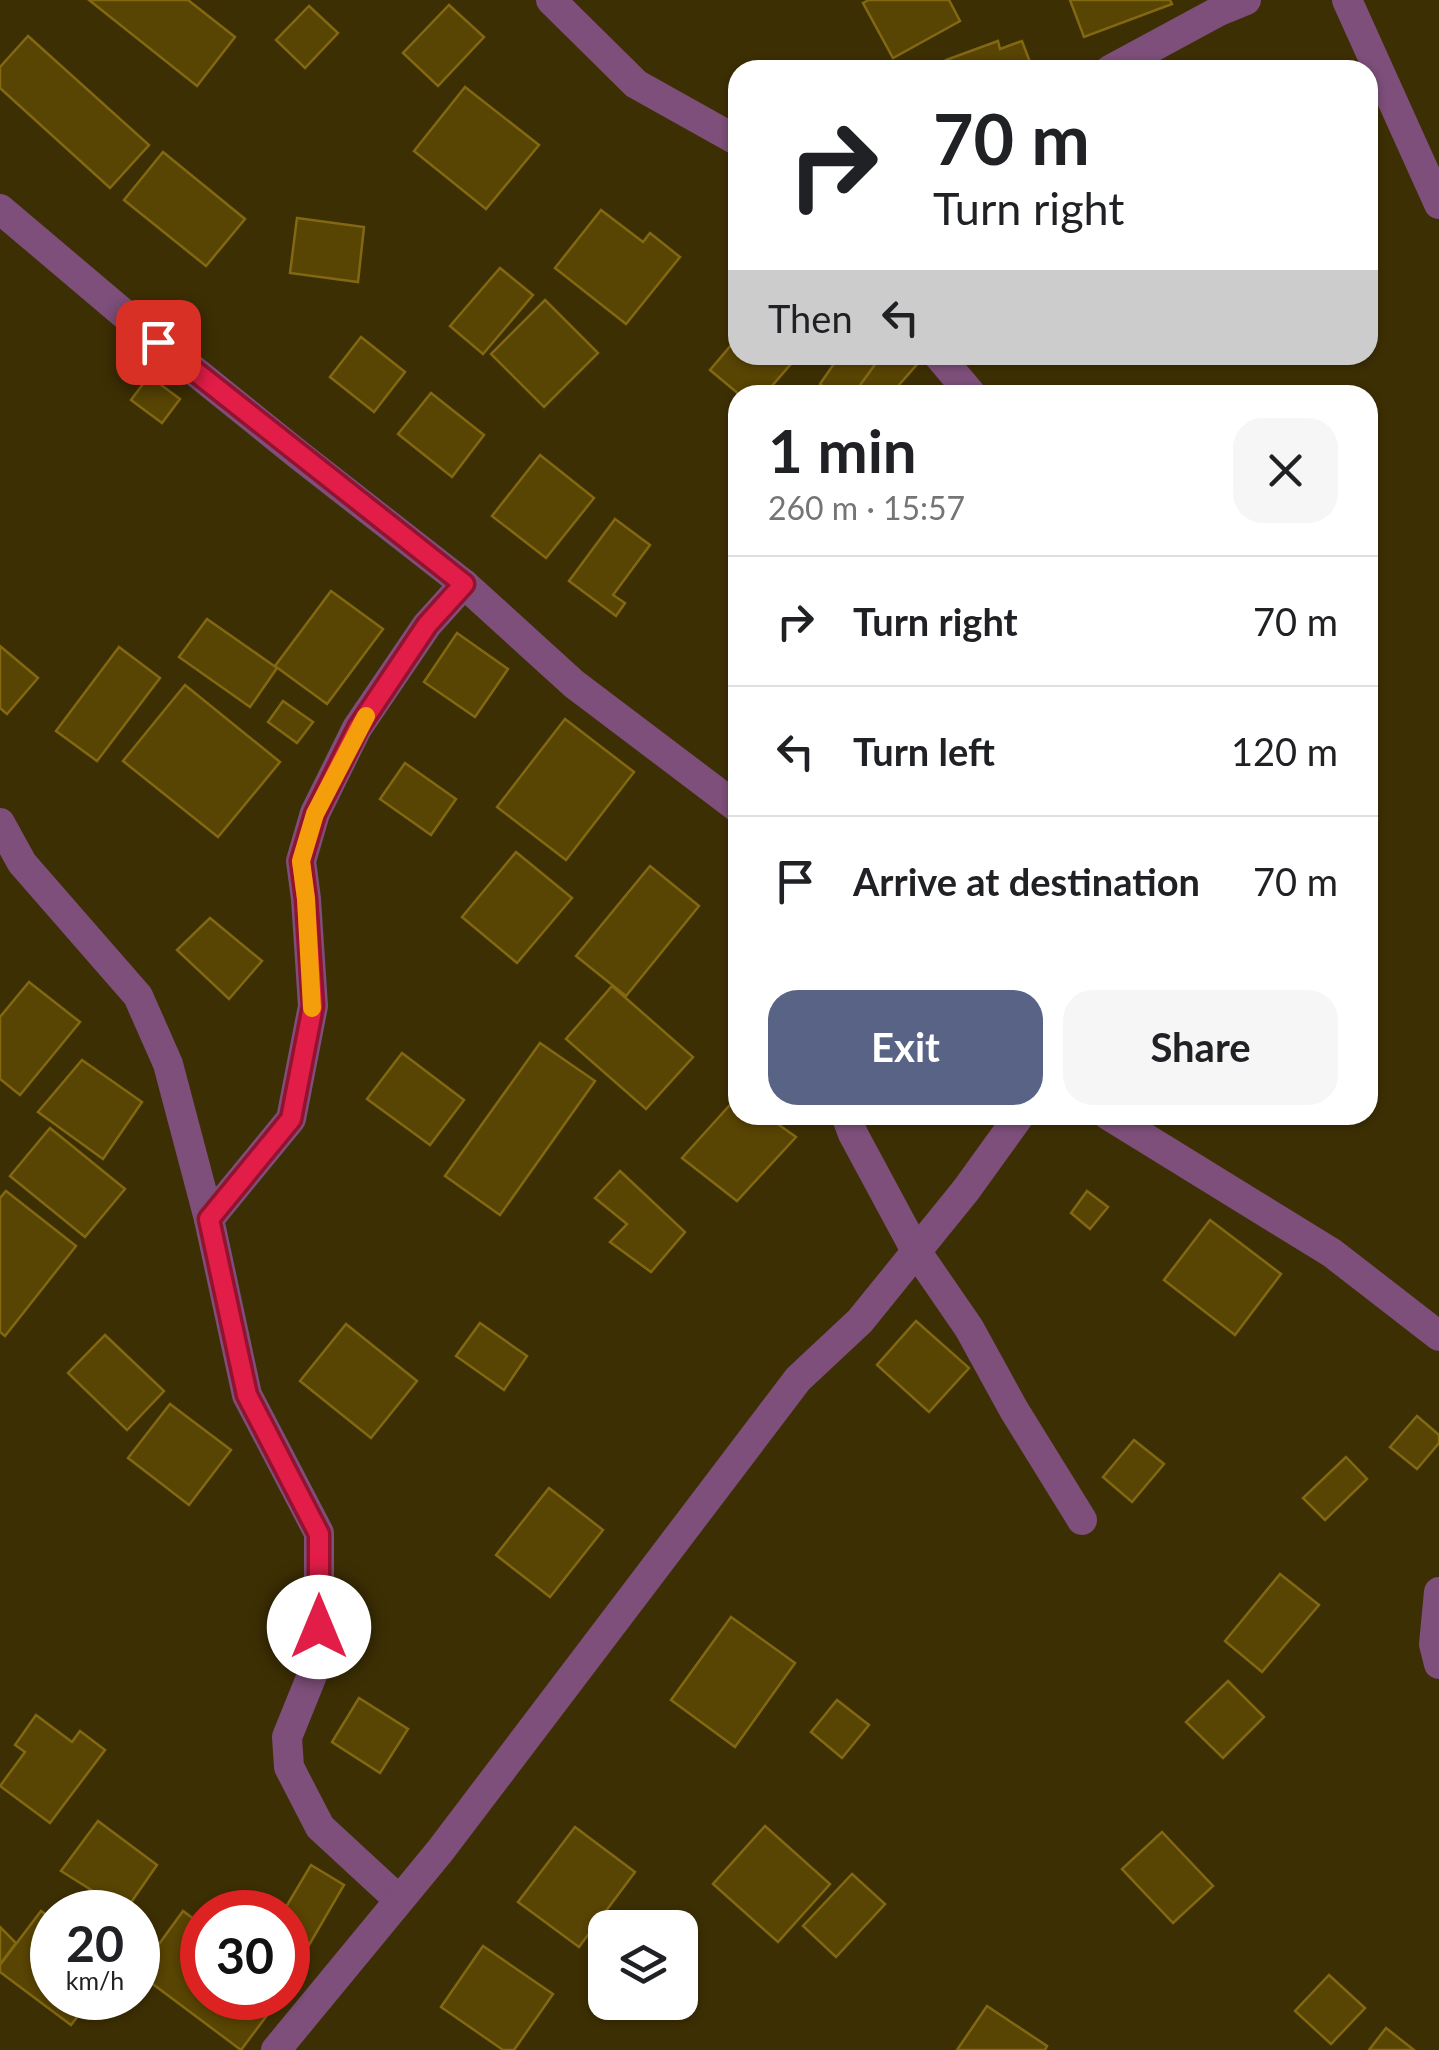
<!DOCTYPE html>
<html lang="en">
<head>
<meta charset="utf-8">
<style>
	:root { --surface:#fff; --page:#f6f6f6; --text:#202124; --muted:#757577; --line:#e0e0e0; --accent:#586386 }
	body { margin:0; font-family:Lato,sans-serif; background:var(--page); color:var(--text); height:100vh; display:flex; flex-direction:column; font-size:38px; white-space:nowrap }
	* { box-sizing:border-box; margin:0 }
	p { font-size:32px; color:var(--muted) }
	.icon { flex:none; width:55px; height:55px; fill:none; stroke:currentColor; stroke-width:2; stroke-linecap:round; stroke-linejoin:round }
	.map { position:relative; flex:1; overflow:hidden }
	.details { position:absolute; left:728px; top:385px; width:650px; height:740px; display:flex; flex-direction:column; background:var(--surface); border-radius:30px; box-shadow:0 2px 8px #0004 }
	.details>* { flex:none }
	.guide { position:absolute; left:728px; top:60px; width:650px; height:305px; border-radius:30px; box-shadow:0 2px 8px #0004; background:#fff; color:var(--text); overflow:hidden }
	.controls { position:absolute; left:588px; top:1910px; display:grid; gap:20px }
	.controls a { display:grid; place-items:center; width:110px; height:110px; border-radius:20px; background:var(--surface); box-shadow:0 2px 8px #0004; font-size:50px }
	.speed { position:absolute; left:30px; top:1890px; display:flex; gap:20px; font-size:50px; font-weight:700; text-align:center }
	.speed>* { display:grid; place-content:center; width:130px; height:130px; border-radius:50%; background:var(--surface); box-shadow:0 2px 8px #0004; line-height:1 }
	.speed small { font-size:25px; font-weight:400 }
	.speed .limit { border:15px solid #d22; background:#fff; color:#111 }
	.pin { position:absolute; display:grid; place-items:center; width:85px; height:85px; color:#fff; margin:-42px; border-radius:20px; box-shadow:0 5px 15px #0006 }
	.me { position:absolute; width:110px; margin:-55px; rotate:0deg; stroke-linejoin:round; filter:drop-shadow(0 0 8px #0008) }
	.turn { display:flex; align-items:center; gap:35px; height:210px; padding:0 40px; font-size:45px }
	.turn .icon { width:130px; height:130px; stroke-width:2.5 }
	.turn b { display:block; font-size:70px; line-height:85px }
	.then { display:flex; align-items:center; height:95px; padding:0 40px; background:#0003; gap:20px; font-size:38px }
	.round { display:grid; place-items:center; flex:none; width:105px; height:105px; border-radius:30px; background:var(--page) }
	.summary { display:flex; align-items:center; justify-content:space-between; height:170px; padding:0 40px }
	h1 { font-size:60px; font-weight:700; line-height:75px }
	.cta { display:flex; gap:20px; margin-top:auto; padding:20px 40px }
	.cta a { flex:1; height:115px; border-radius:30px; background:var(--accent); color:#fff; font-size:40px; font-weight:700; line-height:115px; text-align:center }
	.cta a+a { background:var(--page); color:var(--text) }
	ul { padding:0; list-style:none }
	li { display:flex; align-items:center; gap:30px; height:130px; padding:0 40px; border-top:2px solid var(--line) }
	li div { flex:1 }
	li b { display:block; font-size:38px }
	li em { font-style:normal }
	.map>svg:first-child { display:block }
	.building { fill:#584403; stroke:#836812; stroke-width:2.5 }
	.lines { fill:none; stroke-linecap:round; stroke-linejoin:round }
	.minor { stroke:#7d4f7a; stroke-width:30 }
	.route-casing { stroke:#92132f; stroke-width:25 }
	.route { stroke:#e11d48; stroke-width:18 }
	.slow { stroke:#f59e0b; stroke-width:18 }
</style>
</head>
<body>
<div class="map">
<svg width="1439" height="2050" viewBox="0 0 1439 2050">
	<rect width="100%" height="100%" fill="#3d2f04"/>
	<g class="building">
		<path d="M89 0H188L235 37 197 86Z"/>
		<path d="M869 0H949L960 21 893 58 863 3Z"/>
		<path d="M1070 0H1170L1172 4 1084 37Z"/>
		<path d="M449 5 484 37 438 86 403 53Z"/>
		<path d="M309 6 338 33 305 68 276 40Z"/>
		<path d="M28 36 149 145 110 188 0 88V67Z"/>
		<path d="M998 41 1000 49 1022 41 1033 70H949L946 60Z"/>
		<path d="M465 87 539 145 486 209 414 151Z"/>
		<path d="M163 152 245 219 206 266 124 200Z"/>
		<path d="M601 210 643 242 650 233 680 257 626 324 555 268Z"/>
		<path d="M297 218 364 227 358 282 290 273Z"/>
		<path d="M500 268 533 295 483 354 450 326Z"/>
		<path d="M545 300 598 353 544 407 491 354Z"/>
		<path d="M361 337 405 372 374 412 330 377Z"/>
		<path d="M738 337V355H779L790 365 764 395H740L710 370Z"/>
		<path d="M840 355H882L853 395H836L820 384Z"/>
		<path d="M882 355H909L920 361 890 395H853Z"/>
		<path d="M149 376 180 399 162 423 131 400Z"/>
		<path d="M431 393 484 435 452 477 398 434Z"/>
		<path d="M540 455 594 498 546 558 492 516Z"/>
		<path d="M615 519 650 545 613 595 625 603 616 616 569 581Z"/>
		<path d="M331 591 383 629 327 704 275 666Z"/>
		<path d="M207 619 277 668 250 707 179 657Z"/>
		<path d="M457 633 508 669 475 717 424 682Z"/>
		<path d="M0 646 38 678 7 714 0 708Z"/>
		<path d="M119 647 160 678 97 761 56 731Z"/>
		<path d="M185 685 280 762 218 837 123 761Z"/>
		<path d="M283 701 313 722 297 743 268 722Z"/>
		<path d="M565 719 634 772 566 860 497 807Z"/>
		<path d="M405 763 456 799 431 835 380 799Z"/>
		<path d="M516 852 572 898 517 963 462 917Z"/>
		<path d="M650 866 699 906 626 996 576 956Z"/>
		<path d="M210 918 262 961 229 999 177 950Z"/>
		<path d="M29 982 80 1022 20 1095 0 1079V1017Z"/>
		<path d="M612 986 693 1057 646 1109 566 1039Z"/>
		<path d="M540 1043 595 1081 500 1215 445 1176Z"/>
		<path d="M402 1053 464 1100 430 1145 367 1099Z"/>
		<path d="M82 1060 142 1102 103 1159 38 1112Z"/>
		<path d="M738 1096V1115H765L796 1137 737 1201 682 1158Z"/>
		<path d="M50 1128 125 1189 85 1237 10 1176Z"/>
		<path d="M620 1171 685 1232 651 1272 610 1242 627 1224 595 1198Z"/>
		<path d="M6 1191 76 1246 5 1336 0 1332V1198Z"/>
		<path d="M1087 1191 1108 1207 1090 1229 1071 1213Z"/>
		<path d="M1210 1220 1281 1274 1235 1335 1164 1280Z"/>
		<path d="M916 1321 969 1368 929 1412 877 1365Z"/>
		<path d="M480 1323 527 1356 504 1390 456 1356Z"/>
		<path d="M346 1324 417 1381 371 1438 300 1381Z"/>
		<path d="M105 1335 164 1391 127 1430 68 1373Z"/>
		<path d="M170 1404 231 1450 189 1505 128 1458Z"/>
		<path d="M1417 1416 1439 1435V1443L1417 1469 1390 1447Z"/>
		<path d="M1134 1440 1164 1464 1132 1502 1103 1477Z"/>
		<path d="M1346 1457 1367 1479 1325 1520 1303 1498Z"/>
		<path d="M549 1488 603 1530 550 1597 496 1555Z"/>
		<path d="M1280 1574 1319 1605 1262 1672 1225 1641Z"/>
		<path d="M731 1617 795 1663 735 1747 671 1700Z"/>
		<path d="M1228 1681 1264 1717 1223 1758 1186 1722Z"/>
		<path d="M359 1698 408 1729 380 1773 332 1742Z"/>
		<path d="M837 1700 869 1725 842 1758 811 1732Z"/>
		<path d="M36 1715 72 1742 80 1731 105 1750 50 1823 0 1786 25 1752 15 1745Z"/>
		<path d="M98 1821 157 1865 125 1911 61 1871Z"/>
		<path d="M765 1826 830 1884 778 1942 713 1884Z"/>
		<path d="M575 1827 635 1872 579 1947 518 1902Z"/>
		<path d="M1162 1832 1213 1886 1173 1923 1122 1869Z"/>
		<path d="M311 1865 344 1885 298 1964 288 1957V1912H283Z"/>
		<path d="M852 1874 885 1904 836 1957 803 1926Z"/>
		<path d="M41 1911 52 1919V1998H92L71 2025 0 1972V1965Z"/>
		<path d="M183 1911 202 1925V1998H280L241 2050 138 1973Z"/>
		<path d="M0 1927 16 1943 1 1963 0 1962Z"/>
		<path d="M483 1946 553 1994 514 2050H503L441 2007Z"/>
		<path d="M1329 1975 1365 2008 1331 2044 1295 2011Z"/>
		<path d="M987 2006 1047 2046 1045 2050H957Z"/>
		<path d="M1386 2028 1414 2050H1369Z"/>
	</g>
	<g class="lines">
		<g class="minor">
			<path d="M551 0 636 84 738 141"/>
			<path d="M1347 0 1439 204"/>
			<path d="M1110 70 1219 11 1246 0"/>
			<path d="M0 209 130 319 300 456 464 584 574 684 738 808"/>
			<path d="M938 355 972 395"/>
			<path d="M0 823 22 863 138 996 168 1064 209 1219 247 1395 319 1533V1658L287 1737 289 1767 320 1827 399 1900"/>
			<path d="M846 1115 853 1134 916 1251 969 1328 1014 1410 1082 1520"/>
			<path d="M1108 1115 1332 1253 1439 1336"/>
			<path d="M209 1219 291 1119 313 1006 306 899 301 861 315 813 357 728 427 625 464 584"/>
			<path d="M1439 1592 1434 1644 1439 1664"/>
			<path d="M276 2050 440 1851 798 1379 860 1321 966 1190 1020 1115"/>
		</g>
	</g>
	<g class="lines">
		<defs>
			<path id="route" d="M158 342 464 584 427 625 358 728 315 814 301 861 306 899 313 1006 291 1119 209 1219 247 1395 319 1534V1627"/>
		</defs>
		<use href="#route" class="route-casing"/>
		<use href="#route" class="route"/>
		<path class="slow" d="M312 1008 306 899 301 861 315 814 366 716"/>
	</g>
</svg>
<div class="controls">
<a><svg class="icon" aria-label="layers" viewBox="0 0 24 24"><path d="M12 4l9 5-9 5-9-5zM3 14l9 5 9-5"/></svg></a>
</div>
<div class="speed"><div>20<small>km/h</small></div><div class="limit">30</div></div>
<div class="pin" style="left:158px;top:342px;background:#d93025"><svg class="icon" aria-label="arrive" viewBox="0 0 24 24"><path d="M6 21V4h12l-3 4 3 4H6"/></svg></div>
<svg class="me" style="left:319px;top:1627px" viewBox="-20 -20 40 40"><circle r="19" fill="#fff"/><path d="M0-13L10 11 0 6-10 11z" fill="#e11d48"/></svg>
<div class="guide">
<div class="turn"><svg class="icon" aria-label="right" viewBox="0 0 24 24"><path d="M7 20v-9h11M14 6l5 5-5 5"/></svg><div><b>70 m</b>Turn right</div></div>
<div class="then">Then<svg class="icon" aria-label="left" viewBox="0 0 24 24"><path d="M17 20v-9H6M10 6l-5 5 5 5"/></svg></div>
</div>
<section class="details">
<div class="summary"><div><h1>1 min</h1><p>260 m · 15:57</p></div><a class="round"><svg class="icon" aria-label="close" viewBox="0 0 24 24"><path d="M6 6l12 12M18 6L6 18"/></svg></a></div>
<ul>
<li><svg class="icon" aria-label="right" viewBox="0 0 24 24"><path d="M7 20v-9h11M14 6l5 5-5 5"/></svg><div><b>Turn right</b></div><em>70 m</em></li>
<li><svg class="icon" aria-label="left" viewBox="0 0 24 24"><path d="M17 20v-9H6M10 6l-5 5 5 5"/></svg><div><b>Turn left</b></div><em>120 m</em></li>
<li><svg class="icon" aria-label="arrive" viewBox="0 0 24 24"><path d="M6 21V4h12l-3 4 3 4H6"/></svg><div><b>Arrive at destination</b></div><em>70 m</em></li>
</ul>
<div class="cta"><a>Exit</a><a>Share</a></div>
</section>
</div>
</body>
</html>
